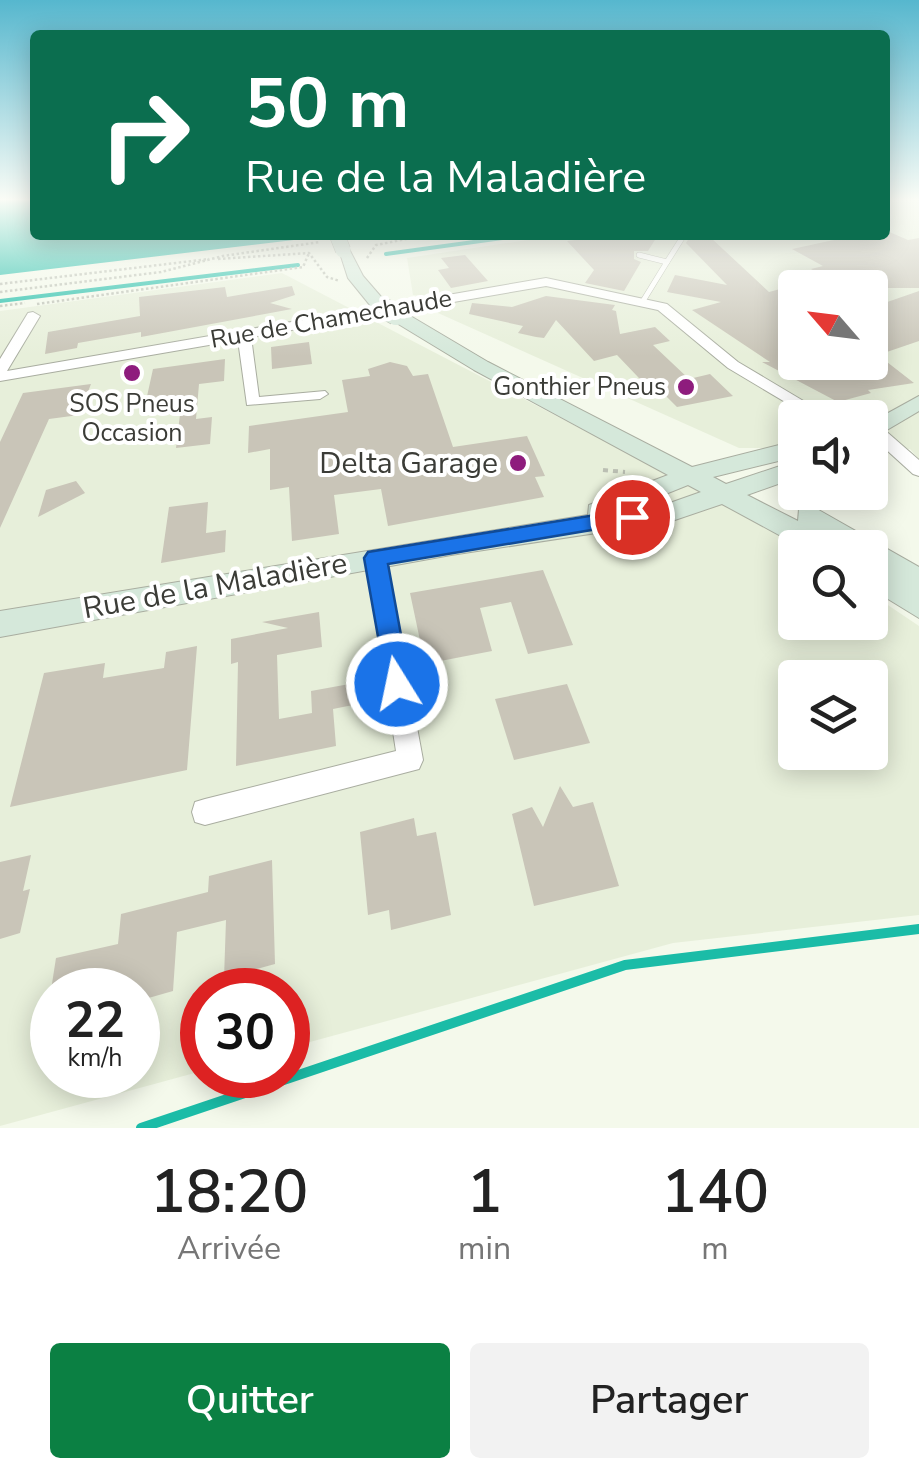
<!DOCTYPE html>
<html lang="fr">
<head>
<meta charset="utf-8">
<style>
	:root { --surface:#fff; --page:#f2f2f2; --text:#222; --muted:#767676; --accent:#0b8043 }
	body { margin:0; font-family:"Nunito Sans",sans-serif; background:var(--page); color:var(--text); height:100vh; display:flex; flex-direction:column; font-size:38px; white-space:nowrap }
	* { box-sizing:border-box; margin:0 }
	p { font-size:32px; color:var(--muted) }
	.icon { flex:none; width:55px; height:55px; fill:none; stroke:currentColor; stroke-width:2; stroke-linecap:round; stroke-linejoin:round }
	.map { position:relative; height:1128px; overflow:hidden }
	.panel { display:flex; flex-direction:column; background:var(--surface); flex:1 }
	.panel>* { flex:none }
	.hud { position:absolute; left:30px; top:30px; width:860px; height:210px; border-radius:10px; box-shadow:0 5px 25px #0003; background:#0b6e4f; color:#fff; overflow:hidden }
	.needle { width:65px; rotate:298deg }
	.buttons { position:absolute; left:778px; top:270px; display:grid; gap:20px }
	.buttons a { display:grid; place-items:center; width:110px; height:110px; border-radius:10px; background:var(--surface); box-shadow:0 5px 25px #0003; font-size:50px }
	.speed { position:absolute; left:30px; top:968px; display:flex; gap:20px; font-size:50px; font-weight:700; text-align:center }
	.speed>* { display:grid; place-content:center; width:130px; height:130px; border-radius:50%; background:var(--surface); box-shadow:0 5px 25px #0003; line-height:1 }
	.speed small { font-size:25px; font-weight:400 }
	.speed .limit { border:15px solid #d22; background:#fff; color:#111 }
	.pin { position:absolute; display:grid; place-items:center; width:85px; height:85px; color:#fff; margin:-42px; border:5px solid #fff; border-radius:50%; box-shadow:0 2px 10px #0007 }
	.me { position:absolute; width:110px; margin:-55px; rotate:350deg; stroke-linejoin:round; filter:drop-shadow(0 0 8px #0008) }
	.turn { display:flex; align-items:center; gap:35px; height:210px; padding:0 50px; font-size:45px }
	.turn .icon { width:130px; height:130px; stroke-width:2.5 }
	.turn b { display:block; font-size:70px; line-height:85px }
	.eta { display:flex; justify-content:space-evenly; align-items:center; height:170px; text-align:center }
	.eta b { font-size:60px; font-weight:600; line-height:70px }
	.action { display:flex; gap:20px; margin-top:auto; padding:20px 50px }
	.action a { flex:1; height:115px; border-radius:10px; background:var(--accent); color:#fff; font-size:40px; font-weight:600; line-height:115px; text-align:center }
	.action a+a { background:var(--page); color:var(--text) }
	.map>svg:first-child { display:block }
	.built { fill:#e7efda; fill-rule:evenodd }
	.water { fill:#1bbca7 }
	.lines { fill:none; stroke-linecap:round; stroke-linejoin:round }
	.stream-far1 { stroke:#1bbca7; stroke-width:4 }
	.stream { stroke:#1bbca7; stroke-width:10 }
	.building { fill:#c9c5b8 }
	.lane-casing { stroke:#a9ada0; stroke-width:6 }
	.street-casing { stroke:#a9ada0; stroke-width:2 }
	.secondary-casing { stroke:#a9ada0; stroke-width:2 }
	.path-far1 { stroke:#bbbfb3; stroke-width:2.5; stroke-dasharray:2.5 2.5; stroke-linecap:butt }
	.path { stroke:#bbbfb3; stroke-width:4; stroke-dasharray:5 5; stroke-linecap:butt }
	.lane { stroke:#fff; stroke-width:5 }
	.street { fill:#fff; fill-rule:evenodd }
	.secondary { fill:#d5e8da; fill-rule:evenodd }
	.secondary-bridge-far1-casing { stroke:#a9ada0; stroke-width:16; stroke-linecap:butt }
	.secondary-bridge-casing { stroke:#a9ada0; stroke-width:21; stroke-linecap:butt }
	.secondary-bridge-far1 { stroke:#d5e8da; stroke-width:15 }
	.secondary-bridge { stroke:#d5e8da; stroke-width:20 }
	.route { fill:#1a73e8; stroke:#114b97; stroke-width:2.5 }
	.poi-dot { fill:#8e1c7d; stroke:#fff; stroke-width:4 }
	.labels { text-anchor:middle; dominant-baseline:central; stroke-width:8; stroke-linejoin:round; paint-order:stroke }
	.far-street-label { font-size:25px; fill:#3b3c37; stroke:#fff }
	.far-poi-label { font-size:25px; fill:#3b3c37; stroke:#fff; text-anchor:end }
	.poi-label { font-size:30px; fill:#3b3c37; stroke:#fff; text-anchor:end }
	.street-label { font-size:30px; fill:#3b3c37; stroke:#fff }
</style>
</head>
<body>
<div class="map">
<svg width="919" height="1128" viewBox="0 0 919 1128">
	<rect width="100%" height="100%" fill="#f4f9eb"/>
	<g class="built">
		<path d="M885 199H919V459L910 449H870V418H795V448H739L438 313 431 297 413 295 407 258 561 235H885ZM795 288H870V362H795Z"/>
		<path d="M282 273 739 511 799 547 795 548V622H870V593L919 626V915L673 943 288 1048V990H202V1071L0 1126V311ZM795 678H870V752H795ZM52 990H138V1075H52Z"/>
	</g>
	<path class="water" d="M0 199H35V235H336L0 275Z"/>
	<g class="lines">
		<g class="stream-far1">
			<path d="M386 254 524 235"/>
			<path d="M0 301 298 265"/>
		</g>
		<path class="stream" d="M141 1128 625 965 919 929"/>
	</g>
	<g class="building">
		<path d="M885 230 908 240 919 238V288H806V282L825 277 811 269 823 266 792 249 857 235H885Z"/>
		<path d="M613 235H658L648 251H634V259L641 262 624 291 585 283 594 270 567 241Z"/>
		<path d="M710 237 769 292 795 285V362H825L841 374 870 370V308L919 291V341L878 355 914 383 868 390 871 393 838 402 762 362H770L692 310 721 302 667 292 675 275 727 285 686 243 689 238Z"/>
		<path d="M465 255 488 281 451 288 438 270 449 268 441 258Z"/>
		<path d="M292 286 295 295 270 303 292 309 141 337V332L78 343 77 348 45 354 48 332 140 316 139 297 225 287 227 297Z"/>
		<path d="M546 296 615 305 612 310 616 311 620 334 655 327 670 341 653 345 689 379 710 374 733 396 677 407 666 396 658 398 617 355 594 361 556 320 544 338 536 337 518 333 523 326 469 314 472 303 512 307Z"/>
		<path d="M309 342 312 364 272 369 271 347Z"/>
		<path d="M225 359 224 381 199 384 196 419 212 417 210 444 176 448 181 406 144 410 153 369Z"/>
		<path d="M390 362 407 366 413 376 428 374 453 447 527 436 545 476 535 477 544 497 388 526 381 489 334 495 339 534 292 541 289 487 270 490V449L248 453 249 426 348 412 342 380 370 376 368 369Z"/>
		<path d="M91 384 79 415 49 419 0 528V442L23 393Z"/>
		<path d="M76 481 85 493 38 517 46 490Z"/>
		<path d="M208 502 206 533 226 530 225 552 161 563 169 507Z"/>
		<path d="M543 570 573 645 528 654 511 602 480 608 492 651 425 664 410 593Z"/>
		<path d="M319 612 322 647 277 655 279 719 312 713 311 691 355 683 358 704 333 709 336 746 236 766 238 662 231 664V639L288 628 262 622Z"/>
		<path d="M197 646 187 770 10 807 44 673 105 663 103 678 164 668 166 652Z"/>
		<path d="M567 684 590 743 514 760 495 699Z"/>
		<path d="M560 786 573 807 593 802 619 886 534 906 512 814 532 807 543 827Z"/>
		<path d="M414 818 417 836 436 832 451 915 391 930 389 910 368 915 360 832Z"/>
		<path d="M31 855 23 891 30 889 20 933 0 939V862Z"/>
		<path d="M272 860 275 964 224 978 226 920 177 932 173 991 138 1001V990H51L56 958 118 944 121 914 208 892 209 876Z"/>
	</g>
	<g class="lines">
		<defs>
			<g id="lane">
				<path d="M579 236 587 235"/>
				<path d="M639 255 667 262 643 301"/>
				<path d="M667 262 684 235"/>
			</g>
			<g id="street">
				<path d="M546 278 667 304 738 362 832 418H812L728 368 658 310 546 286 251 337 259 397 325 391 328 394 320 399 247 405 238 340 0 381V359L28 313 33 312 40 316 7 371Z"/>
				<path d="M870 426H880L919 460V476L913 474 870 435Z"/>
				<path d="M376 550 383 553 386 558 423 760 419 769 205 825 195 822 192 812 195 802 205 799 396 751 366 558 369 553Z"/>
			</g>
			<g id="secondary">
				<path d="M338 247H348L363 276 389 306 386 310H374L348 278Z"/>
				<path d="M390 311H402L488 362 692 467 795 441V457L713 477 726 484 795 461V478L747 495 798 521 799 509H817L919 567V618L870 588V548H803L722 504 669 522 451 555 0 637V611L588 515 589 505 668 475 474 370 390 319ZM688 485 701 492 667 504 626 510Z"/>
				<path d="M919 396V411L870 440V423Z"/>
			</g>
		</defs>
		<use href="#lane" class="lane-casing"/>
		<use href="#street" class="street-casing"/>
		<use href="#secondary" class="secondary-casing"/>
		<g class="path-far1">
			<path d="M354 237 375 235"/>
			<path d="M367 258 376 245 425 235"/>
			<path d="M218 259 309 253 327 277 340 281"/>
			<path d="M0 284 209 259"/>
			<path d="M0 292 161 272 223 256 320 242"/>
			<path d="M37 304 303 267 309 253"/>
			<path d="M0 306 25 303"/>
		</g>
		<path class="path" d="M603 470 625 472"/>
		<use href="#lane" class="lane"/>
		<use href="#street" class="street"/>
		<use href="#secondary" class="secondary"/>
		<defs>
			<path id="secondary-bridge-far1" d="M337 235 343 250"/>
			<path id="secondary-bridge" d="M380 306 396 315"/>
		</defs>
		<use href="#secondary-bridge-far1" class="secondary-bridge-far1-casing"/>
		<use href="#secondary-bridge" class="secondary-bridge-casing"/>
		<use href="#secondary-bridge-far1" class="secondary-bridge-far1"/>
		<use href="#secondary-bridge" class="secondary-bridge"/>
	</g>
	<linearGradient id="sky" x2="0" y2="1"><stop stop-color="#56b7ce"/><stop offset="0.56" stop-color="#fafcf6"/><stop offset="1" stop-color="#fafcf6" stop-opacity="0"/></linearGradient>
	<rect width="919" height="356" fill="url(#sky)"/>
	<path class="route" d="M632 509 642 517 639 522 388 564 410 684 406 693 397 697 388 693 364 558 368 552Z"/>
	<g class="poi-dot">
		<circle cx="132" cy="373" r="10"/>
		<circle cx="686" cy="387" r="10"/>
		<circle cx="518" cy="463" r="10"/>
	</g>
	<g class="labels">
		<g class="far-street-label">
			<text transform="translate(331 319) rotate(-10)">Rue de Chamechaude</text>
		</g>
		<g class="far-poi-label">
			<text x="666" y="387">Gonthier Pneus</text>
			<text x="132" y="404" text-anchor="middle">SOS Pneus<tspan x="132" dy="29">Occasion</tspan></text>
		</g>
		<g class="poi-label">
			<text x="498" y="463">Delta Garage</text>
		</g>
		<g class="street-label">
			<text transform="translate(215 586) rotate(-10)">Rue de la Maladière</text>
		</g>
	</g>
</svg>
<div class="buttons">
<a><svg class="needle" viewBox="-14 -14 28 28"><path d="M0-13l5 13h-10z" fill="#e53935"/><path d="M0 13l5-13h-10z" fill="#767676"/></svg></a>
<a><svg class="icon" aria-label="sound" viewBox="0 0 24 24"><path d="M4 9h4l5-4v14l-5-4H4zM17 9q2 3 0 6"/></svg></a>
<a><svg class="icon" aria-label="search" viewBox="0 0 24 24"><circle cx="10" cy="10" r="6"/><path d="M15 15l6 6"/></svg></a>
<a><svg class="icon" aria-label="layers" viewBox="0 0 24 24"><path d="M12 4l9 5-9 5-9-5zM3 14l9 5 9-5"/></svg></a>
</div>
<div class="speed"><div>22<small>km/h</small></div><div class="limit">30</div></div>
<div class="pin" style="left:632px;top:517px;background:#d93025"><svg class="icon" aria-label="arrive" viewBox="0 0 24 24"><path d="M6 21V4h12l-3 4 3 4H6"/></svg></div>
<svg class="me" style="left:397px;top:684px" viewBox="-20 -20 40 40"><circle r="17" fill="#1a73e8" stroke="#fff" stroke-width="3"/><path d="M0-11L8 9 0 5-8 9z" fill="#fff"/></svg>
<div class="hud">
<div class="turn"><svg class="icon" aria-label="right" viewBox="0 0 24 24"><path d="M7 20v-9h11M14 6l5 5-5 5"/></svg><div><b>50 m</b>Rue de la Maladière</div></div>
</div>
</div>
<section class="panel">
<div class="eta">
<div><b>18:20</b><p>Arrivée</p></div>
<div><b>1</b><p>min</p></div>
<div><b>140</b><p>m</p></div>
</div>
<div class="action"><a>Quitter</a><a>Partager</a></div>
</section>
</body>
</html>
